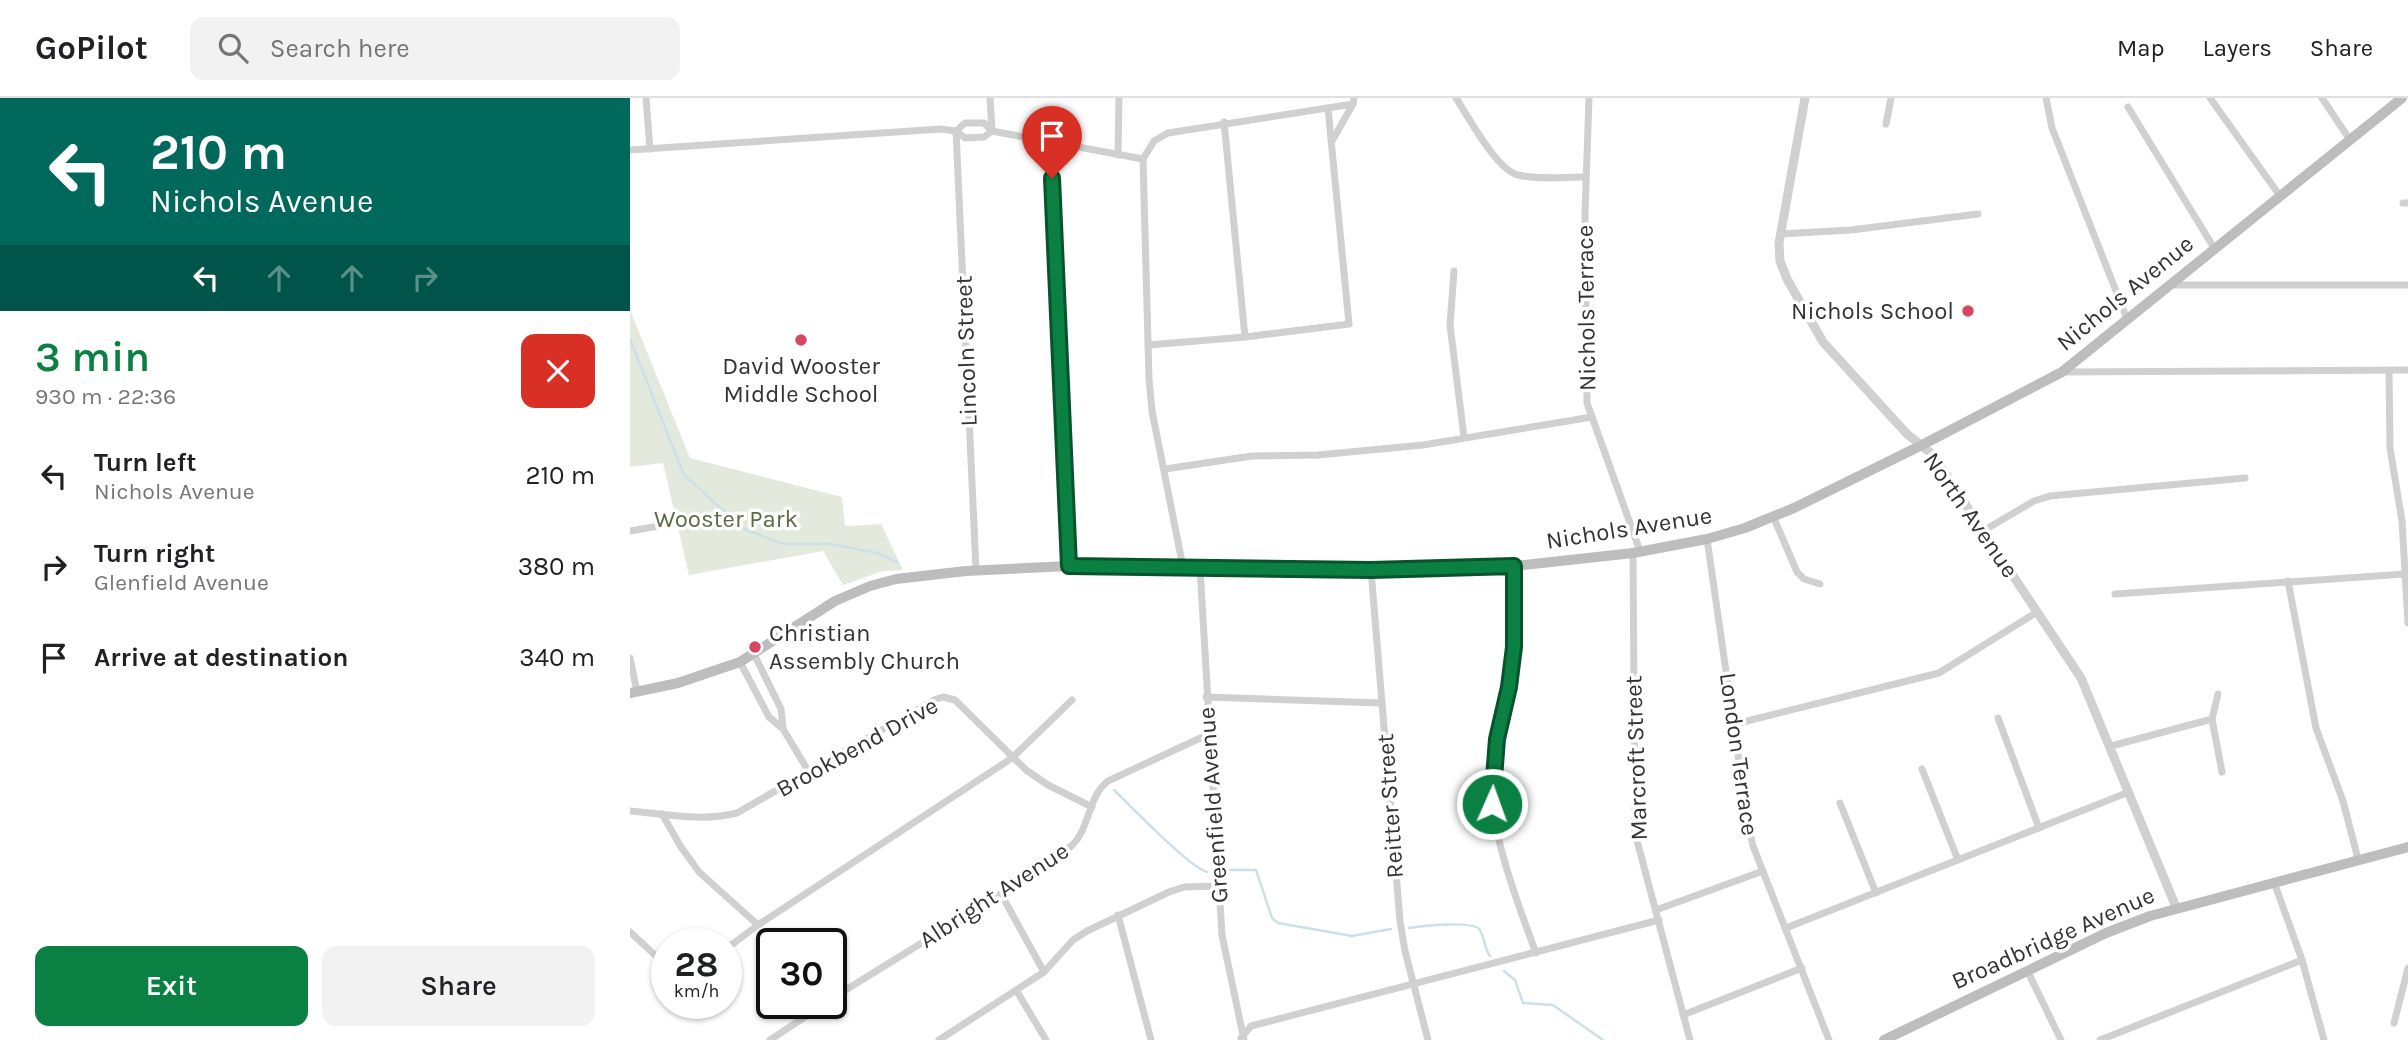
<!DOCTYPE html>
<html lang="en">
<head>
<meta charset="utf-8">
<style>
	:root { --surface:#fff; --page:#f2f2f2; --text:#202124; --muted:#757577; --line:#e0e0e0; --accent:#0b8043 }
	body { margin:0; font-family:Karla,sans-serif; background:var(--page); color:var(--text); height:100vh; display:flex; flex-direction:column; font-size:26px; white-space:nowrap }
	* { box-sizing:border-box; margin:0 }
	p { font-size:23px; color:var(--muted) }
	.icon { flex:none; width:38px; height:38px; fill:none; stroke:currentColor; stroke-width:2; stroke-linecap:round; stroke-linejoin:round }
	.map { position:relative; flex:1; overflow:hidden }
	.drawer { display:flex; flex-direction:column; background:var(--surface); width:630px }
	.drawer>* { flex:none }
	.banner { background:#00695c; color:#fff; overflow:hidden }
	.speed { position:absolute; left:21px; top:830px; display:flex; gap:14px; font-size:35px; font-weight:700; text-align:center }
	.speed>* { display:grid; place-content:center; width:91px; height:91px; border-radius:50%; background:var(--surface); box-shadow:0 2px 5px #0004; line-height:1 }
	.speed small { font-size:18px; font-weight:400 }
	.speed .limit { border:4px solid #111; border-radius:10px; background:#fff; color:#111 }
	.pin { position:absolute; display:grid; place-items:center; width:60px; height:60px; color:#fff; margin:-72px -30px; border-radius:50% 50% 50% 0; rotate:-45deg; box-shadow:0 0 7px #0007 }
	.pin .icon { rotate:45deg }
	.me { position:absolute; width:77px; margin:-38px; rotate:2deg; stroke-linejoin:round; filter:drop-shadow(0 0 5px #0008) }
	.turn { display:flex; align-items:center; gap:24px; height:147px; padding:0 35px; font-size:32px }
	.turn .icon { width:91px; height:91px; stroke-width:2.5 }
	.turn b { display:block; font-size:49px; line-height:60px }
	.lanes { display:flex; align-items:center; height:66px; padding:0 35px; background:#0003; justify-content:center; gap:35px; direction:ltr }
	.lanes .off { opacity:.35 }
	.round { display:grid; place-items:center; flex:none; width:74px; height:74px; border-radius:14px; background:var(--page) }
	.headline { display:flex; align-items:center; justify-content:space-between; height:119px; padding:0 35px }
	h1 { font-size:42px; font-weight:600; line-height:52px; color:var(--accent) }
	.cta { display:flex; gap:14px; margin-top:auto; padding:14px 35px }
	.cta a { flex:1; height:80px; border-radius:14px; background:var(--accent); color:#fff; font-size:28px; font-weight:600; line-height:80px; text-align:center }
	.cta a+a { background:var(--page); color:var(--text) }
	ul { padding:0; list-style:none }
	li { display:flex; align-items:center; gap:21px; height:91px; padding:0 35px }
	li div { flex:1 }
	li b { display:block; font-size:26px }
	li em { font-style:normal }
	header { display:flex; align-items:center; gap:42px; box-sizing:border-box; height:98px; padding:0 35px; background:var(--surface); border-bottom:2px solid var(--line) }
	header strong { font-size:33px }
	nav { display:flex; gap:38px; margin-inline-start:auto; font-size:24px }
	.search { width:490px; height:63px; background:var(--page); display:flex; align-items:center; gap:18px; box-sizing:border-box; padding:0 24px; border-radius:14px; color:var(--muted); font-size:26px }
	main { display:flex; flex:1; min-height:0 }
	.map>svg:first-child { display:block }
	.green { fill:#e4e9dd }
	.lines { fill:none; stroke-linecap:round; stroke-linejoin:round }
	.stream { stroke:#cce0e7; stroke-width:2.5 }
	.minor { stroke:#d0d0d0; stroke-width:7 }
	.tertiary { stroke:#d0d0d0; stroke-width:9 }
	.secondary { stroke:#bdbdbd; stroke-width:10 }
	.route-casing { stroke:#07532c; stroke-width:18 }
	.route { stroke:#0b8043; stroke-width:12 }
	.poi-dot { fill:#d64961; stroke:#fff; stroke-width:2.5 }
	.labels { text-anchor:middle; dominant-baseline:central; stroke-width:7; stroke-linejoin:round; paint-order:stroke }
	.street-label { font-size:24px; fill:#333; stroke:#fff }
	.poi-label { font-size:24px; fill:#333; stroke:#fff; text-anchor:end }
	.park-label { font-size:24px; fill:#5a6b43; stroke:#fff }
</style>
</head>
<body>
<header>
<strong>GoPilot</strong>
<div class="search"><svg class="icon" aria-label="search" viewBox="0 0 24 24"><circle cx="10" cy="10" r="6"/><path d="M15 15l6 6"/></svg>Search here</div>
<nav><a>Map</a><a>Layers</a><a>Share</a></nav>
</header>
<main>
<section class="drawer">
<div class="banner">
<div class="turn"><svg class="icon" aria-label="left" viewBox="0 0 24 24"><path d="M17 20v-9H6M10 6l-5 5 5 5"/></svg><div><b>210 m</b>Nichols Avenue</div></div>
<div class="lanes"><svg class="icon" aria-label="left" viewBox="0 0 24 24"><path d="M17 20v-9H6M10 6l-5 5 5 5"/></svg><svg class="icon off" aria-label="ahead" viewBox="0 0 24 24"><path d="M12 20V5M6 11l6-6 6 6"/></svg><svg class="icon off" aria-label="ahead" viewBox="0 0 24 24"><path d="M12 20V5M6 11l6-6 6 6"/></svg><svg class="icon off" aria-label="right" viewBox="0 0 24 24"><path d="M7 20v-9h11M14 6l5 5-5 5"/></svg></div>
</div>
<div class="headline"><div><h1>3 min</h1><p>930 m · 22:36</p></div><a class="round" style="background:#d93025;color:#fff"><svg class="icon" aria-label="close" viewBox="0 0 24 24"><path d="M6 6l12 12M18 6L6 18"/></svg></a></div>
<ul>
<li><svg class="icon" aria-label="left" viewBox="0 0 24 24"><path d="M17 20v-9H6M10 6l-5 5 5 5"/></svg><div><b>Turn left</b><p>Nichols Avenue</p></div><em>210 m</em></li>
<li><svg class="icon" aria-label="right" viewBox="0 0 24 24"><path d="M7 20v-9h11M14 6l5 5-5 5"/></svg><div><b>Turn right</b><p>Glenfield Avenue</p></div><em>380 m</em></li>
<li><svg class="icon" aria-label="arrive" viewBox="0 0 24 24"><path d="M6 21V4h12l-3 4 3 4H6"/></svg><div><b>Arrive at destination</b></div><em>340 m</em></li>
</ul>
<div class="cta"><a>Exit</a><a>Share</a></div>
</section>
<div class="map">
<svg width="1778" height="942" viewBox="0 0 1778 942">
	<rect width="100%" height="100%" fill="#fff"/>
	<path class="green" d="M0 212 60 360 212 399 215 428 251 426 273 472 253 473 213 487 193 453 59 477 33 365 0 369Z"/>
	<g class="lines">
		<g class="stream">
			<path d="M0 241 54 377 114 431 153 446H200L247 455 267 464"/>
			<path d="M484 692C501 708 560 770 577 774"/>
			<path d="M599 772H626L642 820 648 825 722 838 761 831"/>
			<path d="M779 830C791 828 844 822 850 832 855 841 854 850 860 858"/>
			<path d="M874 873 885 882 893 905 923 907 973 942"/>
		</g>
		<g class="minor">
			<path d="M16 0 20 51"/>
			<path d="M360 0 362 32"/>
			<path d="M826 0C839 20 866 71 888 77 909 82 934 79 955 79"/>
			<path d="M959 0 955 115 957 305 1010 453"/>
			<path d="M1416 0 1422 30 1497 221"/>
			<path d="M1580 0 1650 98"/>
			<path d="M1692 0 1720 42"/>
			<path d="M1498 9 1584 150"/>
			<path d="M594 24 615 239"/>
			<path d="M1256 26 1261 0"/>
			<path d="M326 33 346 472"/>
			<path d="M326 33 335 25H354L362 33 513 61 524 43 538 35 723 6 724 0"/>
			<path d="M702 43 723 6"/>
			<path d="M421 44 439 468"/>
			<path d="M0 52 311 31 326 33 335 40 354 39 362 33"/>
			<path d="M488 57 489 0"/>
			<path d="M513 61 519 281 522 313 553 469"/>
			<path d="M1773 105H1778"/>
			<path d="M1150 136 1221 132 1348 116"/>
			<path d="M824 173 820 227 834 339"/>
			<path d="M1541 187H1778"/>
			<path d="M518 247 615 239 719 226 698 10"/>
			<path d="M1759 272 1760 350 1772 423 1778 525"/>
			<path d="M1432 274 1778 272"/>
			<path d="M535 371 622 358 688 357 793 347 962 319"/>
			<path d="M1143 418 1167 474 1174 481 1190 486"/>
			<path d="M0 433 46 425"/>
			<path d="M1353 433 1404 403 1420 398 1615 380"/>
			<path d="M1077 441 1118 726 1123 748 1199 942"/>
			<path d="M1003 455 1005 735 1060 942"/>
			<path d="M884 468C886 508 887 551 879 591 872 624 862 656 862 691 861 736 890 812 906 855"/>
			<path d="M570 470 592 837 614 942"/>
			<path d="M741 472 770 823 775 853 798 942"/>
			<path d="M1658 483 1686 630 1713 703 1728 761"/>
			<path d="M1485 496 1775 476"/>
			<path d="M124 556 151 611 153 630"/>
			<path d="M0 560 7 594"/>
			<path d="M110 564 139 619 153 631 179 674"/>
			<path d="M1588 596 1582 621 1592 674"/>
			<path d="M576 599 752 605"/>
			<path d="M1368 620 1409 730"/>
			<path d="M1105 626 1309 575 1407 514"/>
			<path d="M1481 648 1582 621"/>
			<path d="M1292 671 1328 762"/>
			<path d="M1210 705 1246 795"/>
			<path d="M0 713C36 716 72 724 107 715L304 602 313 599 325 602 396 672 418 687 462 709"/>
			<path d="M32 716 51 749 69 774 128 827"/>
			<path d="M1644 784 1672 862 1694 942"/>
			<path d="M371 796 414 874"/>
			<path d="M1026 812 1133 773"/>
			<path d="M488 817 521 942"/>
			<path d="M1156 830 1499 694"/>
			<path d="M0 834 37 868"/>
			<path d="M96 851 128 827 382 660 442 602"/>
			<path d="M1397 872 1431 942"/>
			<path d="M386 892 416 942"/>
			<path d="M201 901 371 796 440 749C460 733 457 699 478 683L579 636"/>
			<path d="M1053 917 1172 870"/>
			<path d="M1764 925 1778 870"/>
			<path d="M611 940 621 928 1029 822"/>
			<path d="M140 942 196 905"/>
			<path d="M309 942 414 874 443 842 457 833 539 794 554 789 589 788"/>
			<path d="M1470 942 1672 862"/>
		</g>
		<path class="tertiary" d="M1175 0 1149 145 1150 163 1157 181 1193 244 1277 336 1302 356 1451 580 1546 809"/>
		<g class="secondary">
			<path d="M0 595 48 585 110 564 205 503 240 488 266 481 336 473 439 468 741 472 884 468 1003 455 1077 441 1115 430 1164 410 1292 347 1432 274 1772 0"/>
			<path d="M1254 942 1476 835 1520 818 1778 749"/>
		</g>
	</g>
	<g class="lines">
		<defs>
			<path id="route" d="M422 80 439 468 741 472 884 468V549L879 589 867 641 862 706"/>
		</defs>
		<use href="#route" class="route-casing"/>
		<use href="#route" class="route"/>
	</g>
	<g class="poi-dot">
		<circle cx="1338" cy="213" r="7"/>
		<circle cx="171" cy="242" r="7"/>
		<circle cx="125" cy="549" r="7"/>
	</g>
	<g class="labels">
		<g class="street-label">
			<text transform="translate(1495 195) rotate(-39)">Nichols Avenue</text>
			<text transform="translate(956 210) rotate(-91)">Nichols Terrace</text>
			<text transform="translate(336 253) rotate(-92)">Lincoln Street</text>
			<text transform="translate(1341 417) rotate(55)">North Avenue</text>
			<text transform="translate(999 430) rotate(-9)">Nichols Avenue</text>
			<text transform="translate(227 649) rotate(-29)">Brookbend Drive</text>
			<text transform="translate(1109 656) rotate(82)">London Terrace</text>
			<text transform="translate(1006 660) rotate(-92)">Marcroft Street</text>
			<text transform="translate(583 707) rotate(-94)">Greenfield Avenue</text>
			<text transform="translate(760 708) rotate(-94)">Reitter Street</text>
			<text transform="translate(364 797) rotate(-33)">Albright Avenue</text>
			<text transform="translate(1423 840) rotate(-24)">Broadbridge Avenue</text>
		</g>
		<g class="poi-label">
			<text x="1324" y="213">Nichols School</text>
			<text x="171" y="268" text-anchor="middle">David Wooster<tspan x="171" dy="28">Middle School</tspan></text>
			<text x="139" y="535" text-anchor="start">Christian<tspan x="139" dy="28">Assembly Church</tspan></text>
		</g>
		<g class="park-label">
			<text x="96" y="421">Wooster Park</text>
		</g>
	</g>
</svg>
<div class="speed"><div>28<small>km/h</small></div><div class="limit">30</div></div>
<div class="pin" style="left:422px;top:80px;background:#d93025"><svg class="icon" aria-label="arrive" viewBox="0 0 24 24"><path d="M6 21V4h12l-3 4 3 4H6"/></svg></div>
<svg class="me" style="left:862px;top:706px" viewBox="-20 -20 40 40"><circle r="17" fill="#0b8043" stroke="#fff" stroke-width="3"/><path d="M0-11L8 9 0 5-8 9z" fill="#fff"/></svg>
</div>
</main>
</body>
</html>
